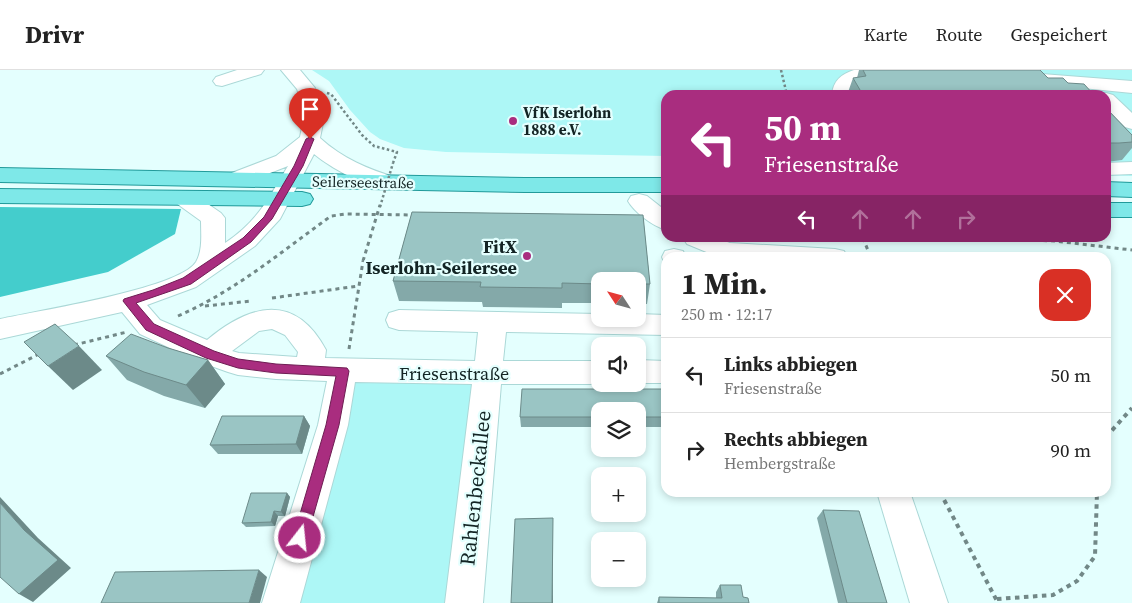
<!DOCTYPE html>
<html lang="de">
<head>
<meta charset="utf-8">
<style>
	:root { --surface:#fff; --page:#f6f6f6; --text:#222; --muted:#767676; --line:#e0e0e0 }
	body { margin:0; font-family:"Source Serif 4",serif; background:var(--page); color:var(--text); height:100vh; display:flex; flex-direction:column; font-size:19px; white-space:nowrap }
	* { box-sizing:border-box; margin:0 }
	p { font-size:16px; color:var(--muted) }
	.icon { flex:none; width:28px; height:28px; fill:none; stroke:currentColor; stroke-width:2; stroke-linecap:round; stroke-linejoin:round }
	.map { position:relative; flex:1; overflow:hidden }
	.panel { position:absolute; left:661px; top:182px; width:450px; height:245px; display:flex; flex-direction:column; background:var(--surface); border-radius:15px; box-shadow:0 2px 8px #0003 }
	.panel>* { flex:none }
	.hud { position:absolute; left:661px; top:20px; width:450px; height:152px; border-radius:15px; box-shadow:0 2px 8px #0003; background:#a92d7f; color:#fff; overflow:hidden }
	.needle { width:32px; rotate:306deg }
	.controls { position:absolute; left:591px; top:202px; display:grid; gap:10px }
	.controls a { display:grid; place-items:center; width:55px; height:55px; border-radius:10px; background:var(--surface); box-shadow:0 2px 8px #0003; font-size:25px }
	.pin { position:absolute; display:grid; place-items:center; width:42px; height:42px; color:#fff; margin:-51px -21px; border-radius:50% 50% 50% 0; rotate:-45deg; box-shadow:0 0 5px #0007 }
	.pin .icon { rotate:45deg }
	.me { position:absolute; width:55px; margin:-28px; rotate:16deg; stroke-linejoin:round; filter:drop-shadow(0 0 4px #0008) }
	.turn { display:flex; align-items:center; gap:18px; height:105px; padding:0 20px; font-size:22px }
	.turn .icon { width:65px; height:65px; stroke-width:2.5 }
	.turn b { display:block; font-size:35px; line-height:42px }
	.lanes { display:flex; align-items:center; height:48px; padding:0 20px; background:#0003; justify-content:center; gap:25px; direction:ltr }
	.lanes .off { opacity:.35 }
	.round { display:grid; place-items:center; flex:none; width:52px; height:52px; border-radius:15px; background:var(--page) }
	.headline { display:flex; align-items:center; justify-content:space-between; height:85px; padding:0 20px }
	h1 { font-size:30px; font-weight:700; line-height:38px }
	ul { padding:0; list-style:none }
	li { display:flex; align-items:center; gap:15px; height:75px; padding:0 20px; border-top:1px solid var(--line) }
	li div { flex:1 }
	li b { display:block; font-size:19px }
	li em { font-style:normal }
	header { display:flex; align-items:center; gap:30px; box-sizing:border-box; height:70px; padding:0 25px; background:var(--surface); border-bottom:1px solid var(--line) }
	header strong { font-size:24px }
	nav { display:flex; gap:28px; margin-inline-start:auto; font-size:18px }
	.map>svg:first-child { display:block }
	.green { fill:#adf7f6 }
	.forest { fill:#44cdcc }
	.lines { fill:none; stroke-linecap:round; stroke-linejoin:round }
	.minor-casing { stroke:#abd8d7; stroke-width:2 }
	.major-casing { stroke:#219a9a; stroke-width:2 }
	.path-far2 { stroke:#728887; stroke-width:2.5; stroke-dasharray:2.5 2.5; stroke-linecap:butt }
	.path-far1 { stroke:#728887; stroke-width:3; stroke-dasharray:4 4; stroke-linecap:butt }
	.path { stroke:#728887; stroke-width:4; stroke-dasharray:4.5 4.5; stroke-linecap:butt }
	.minor { fill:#fff; fill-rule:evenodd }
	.major { fill:#7ee8e8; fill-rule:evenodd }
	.path-bridge-far1 { stroke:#728887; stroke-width:2.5; stroke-dasharray:2.5 2.5; stroke-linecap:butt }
	.path-bridge { stroke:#728887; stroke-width:3; stroke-dasharray:4 4; stroke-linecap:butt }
	.wall { fill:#84a9a9 }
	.shaded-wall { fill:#6c8a89 }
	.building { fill:#9ac5c4; stroke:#6c8a89 }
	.route { fill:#a92d7f; stroke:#6e1d53 }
	.poi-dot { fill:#a92d7f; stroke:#e4fffe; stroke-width:2 }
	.labels { text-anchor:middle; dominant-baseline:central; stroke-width:4.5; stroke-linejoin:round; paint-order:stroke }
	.far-poi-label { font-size:15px; font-weight:bold; fill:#132424; stroke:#e4fffe; text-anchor:start }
	.far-street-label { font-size:15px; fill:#132424; stroke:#e4fffe }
	.poi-label { font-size:18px; font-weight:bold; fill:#132424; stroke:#e4fffe; text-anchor:end }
	.street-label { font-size:18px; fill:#132424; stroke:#e4fffe }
	.near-street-label { font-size:21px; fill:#132424; stroke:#e4fffe }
</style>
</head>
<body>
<header>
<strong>Drivr</strong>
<nav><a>Karte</a><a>Route</a><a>Gespeichert</a></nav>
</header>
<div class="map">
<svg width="1132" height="533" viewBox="0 0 1132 533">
	<rect width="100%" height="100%" fill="#e4fffe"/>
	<g class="green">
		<path d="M312 0H1132V106L1106 105V25H666V86L446 82 404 78 380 69 370 62 350 40 329 11Z"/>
		<path d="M349 306 483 307 455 533H285Z"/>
	</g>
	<path class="forest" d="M0 137 181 139 175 164 108 202 0 227Z"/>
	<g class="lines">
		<defs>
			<g id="minor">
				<path d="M237 0H264L261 4 222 16 216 15 213 11 216 7Z"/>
				<path d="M281 0H300L315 18 325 43 320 68C343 89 368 99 397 108L400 113 397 118C374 123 331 98 314 84L280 149 255 176 196 217 147 235 160 250 207 270C250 234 295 222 326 280L325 288 475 291 478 262 399 260 389 257 386 250 389 243 399 240 600 244V249H638V244L666 245V265L506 262 503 291H600V314H602H501L483 533H445L472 314 355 312 348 355 300 533H262L318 355 327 311 276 309 238 305 228 302 200 292 140 264 122 242 0 269V249C36 241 179 219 196 192 203 180 201 164 201 151L176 133 173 128 176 123 184 121 192 123 221 143 225 148V173C258 151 268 129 288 96L237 116 229 114 226 109 229 104 276 86 300 67 305 43 297 19ZM272 259 285 265 298 282 297 287 239 283 232 281 259 261Z"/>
				<path d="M854 0H904L905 2 902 6C885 10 868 5 852 15L850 25H832C833 11 841 4 854 0Z"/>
				<path d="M1029 3 1132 11V23L1023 12 1020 8 1023 4Z"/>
				<path d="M1106 23 1113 25 1132 43V59L1125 57 1106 39V25H1099Z"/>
				<path d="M1132 92V104L1106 105V93Z"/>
				<path d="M639 124 647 126 666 141V160C653 156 635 143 628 131L631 126Z"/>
				<path d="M683 168H716L730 173 835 179 844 181 847 187 721 188 687 174Z"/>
				<path d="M674 179 683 181 686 188H666L665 194 662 187 665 181Z"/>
				<path d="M638 290 666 291V313H638Z"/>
				<path d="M877 422H910L948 533H910Z"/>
			</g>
			<g id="major">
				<path d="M0 98 525 108H666V122H525L0 112Z"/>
				<path d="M1106 112 1132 113V127L1106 126Z"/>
				<path d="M0 119 302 122 310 124 313 129 310 134 302 136 0 133Z"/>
				<rect x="1106" y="133" width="26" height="14"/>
			</g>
		</defs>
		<use href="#minor" class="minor-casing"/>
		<use href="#major" class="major-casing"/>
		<g class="path-far2">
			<path d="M781 0 787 25"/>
			<path d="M327 23 331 24 362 65 374 76 397 82 393 93"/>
		</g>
		<g class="path-far1">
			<path d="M863 168 871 188"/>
			<path d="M971 168 1055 171 1132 180"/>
			<path d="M272 228 358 216"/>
			<path d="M205 236 251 231"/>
			<path d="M178 246C235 221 281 182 331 146L346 144 413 145"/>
			<path d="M74 275 127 262"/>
			<path d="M349 279 363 191"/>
			<path d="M0 304 39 284"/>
		</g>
		<g class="path">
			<path d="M1106 367 1132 338"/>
			<path d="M940 422 998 533"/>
			<path d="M997 529 1053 525 1077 511 1095 486 1097 422"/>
		</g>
		<use href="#minor" class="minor"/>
		<use href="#major" class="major"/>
		<path class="path-bridge-far1" d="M380 137 393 93"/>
		<path class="path-bridge" d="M363 191 380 135"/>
	</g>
	<g class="wall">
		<path d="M859 0H1040L1048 8 1068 13 1094 25H847L853 8H857Z"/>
		<path d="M1106 38 1132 65V78L1122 90 1106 92Z"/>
		<path d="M412 142 643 145 650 214 647 234H638V211H600V233H562V238L483 237 482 232 399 231 393 211Z"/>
		<path d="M168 278 208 290 225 314 205 338 164 326 127 310 106 286Z"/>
		<path d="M666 319V357H638V341H600V357H521L520 347Z"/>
		<path d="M304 346 310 356 302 384H218L210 375Z"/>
		<path d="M287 423 290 427 285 446H278L275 456 246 457 242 453Z"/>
		<path d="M823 440 887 533H838L817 448Z"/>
		<path d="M720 515 743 527 749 533H657L659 527 716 528V522Z"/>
	</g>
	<g class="shaded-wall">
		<path d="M79 276 102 300 73 320 48 296Z"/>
		<path d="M208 290 225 314 205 338 186 315Z"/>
		<path d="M304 346 310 356 302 384 296 374Z"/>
		<path d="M287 423 290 427 285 446 281 442Z"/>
		<path d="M0 427 38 468 71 498 33 532 19 524 24 460 0 433Z"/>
		<path d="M274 441 278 446 275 456 271 452Z"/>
		<path d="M553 448V533H552Z"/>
		<path d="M259 500 267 507 260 533H249Z"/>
	</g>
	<g class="building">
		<path d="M863 0H1040L1048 8H1063L1068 13 1084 14 1094 25H863L853 8 866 6Z"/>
		<path d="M1106 38 1132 65V72L1119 73H1106Z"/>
		<path d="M412 142 643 145 650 214H638V211H600V214L562 213V218L480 217 481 212 393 211Z"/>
		<path d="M55 254 79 276 48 296 24 272Z"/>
		<path d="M131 264 168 278 208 290 186 315 144 302 106 286Z"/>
		<path d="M522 319H666V347H638V341H600V347H520Z"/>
		<path d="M222 346H304L296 374 210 375Z"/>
		<path d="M251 423H287L281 442 274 441 271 452 242 453Z"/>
		<path d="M0 433 24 460 58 490 19 524 0 507Z"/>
		<path d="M823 440 859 441 887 533H847Z"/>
		<path d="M553 448 552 533H511L515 449Z"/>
		<path d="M259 500 249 533H101L115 502Z"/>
		<path d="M720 515H741L743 527 748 528 749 533H659V527L722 528Z"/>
	</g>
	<path class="route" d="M310 67 314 69 303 96 272 149 251 172 191 214 136 233 154 254 214 281 238 289 276 294 347 298 349 301 339 355 307 468 305 473 300 475 295 473 293 468 326 355 336 306 276 303 238 298 206 288 146 260 123 231 124 229 153 220 183 208 243 168 264 147 294 96 306 69Z"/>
	<g class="poi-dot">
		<circle cx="513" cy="51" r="5"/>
		<circle cx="527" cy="186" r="5"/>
	</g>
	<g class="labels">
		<g class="far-poi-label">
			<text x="523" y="42">VfK Iserlohn<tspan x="523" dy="17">1888 e.V.</tspan></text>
		</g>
		<g class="far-street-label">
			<text transform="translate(363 112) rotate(1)">Seilerseestraße</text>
		</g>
		<g class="poi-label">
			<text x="517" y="176">FitX<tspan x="517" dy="21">Iserlohn-Seilersee</tspan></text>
		</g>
		<g class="street-label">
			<text x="454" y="303">Friesenstraße</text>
		</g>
		<g class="near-street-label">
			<text transform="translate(475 418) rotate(-84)">Rahlenbeckallee</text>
		</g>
	</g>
</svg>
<div class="controls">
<a><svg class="needle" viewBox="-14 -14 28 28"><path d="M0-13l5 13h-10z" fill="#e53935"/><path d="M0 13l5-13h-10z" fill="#767676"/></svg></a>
<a><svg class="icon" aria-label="sound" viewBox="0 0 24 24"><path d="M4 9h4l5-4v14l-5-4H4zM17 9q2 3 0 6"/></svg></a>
<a><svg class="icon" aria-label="layers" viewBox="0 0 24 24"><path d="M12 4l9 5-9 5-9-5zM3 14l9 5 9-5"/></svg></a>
<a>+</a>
<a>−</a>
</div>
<div class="pin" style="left:310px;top:69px;background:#d93025"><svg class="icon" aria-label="arrive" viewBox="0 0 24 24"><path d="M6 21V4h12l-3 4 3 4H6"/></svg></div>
<svg class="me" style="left:300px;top:468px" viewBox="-20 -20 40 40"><circle r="17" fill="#a92d7f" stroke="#fff" stroke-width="3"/><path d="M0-11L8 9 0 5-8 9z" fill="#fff"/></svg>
<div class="hud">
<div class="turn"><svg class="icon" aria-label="left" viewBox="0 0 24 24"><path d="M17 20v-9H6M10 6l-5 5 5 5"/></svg><div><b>50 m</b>Friesenstraße</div></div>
<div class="lanes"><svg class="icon" aria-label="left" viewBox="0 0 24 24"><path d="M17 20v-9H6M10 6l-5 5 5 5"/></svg><svg class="icon off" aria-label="ahead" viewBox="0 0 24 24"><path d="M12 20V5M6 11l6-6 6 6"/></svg><svg class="icon off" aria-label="ahead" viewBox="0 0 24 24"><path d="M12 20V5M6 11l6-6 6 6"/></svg><svg class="icon off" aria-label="right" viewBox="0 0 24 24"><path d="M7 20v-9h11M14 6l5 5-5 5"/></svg></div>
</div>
<section class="panel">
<div class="headline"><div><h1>1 Min.</h1><p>250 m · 12:17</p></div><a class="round" style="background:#d93025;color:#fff"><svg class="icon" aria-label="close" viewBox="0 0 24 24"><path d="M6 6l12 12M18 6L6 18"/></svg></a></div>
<ul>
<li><svg class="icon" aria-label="left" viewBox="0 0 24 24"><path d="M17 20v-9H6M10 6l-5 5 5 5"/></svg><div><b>Links abbiegen</b><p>Friesenstraße</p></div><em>50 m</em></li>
<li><svg class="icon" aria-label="right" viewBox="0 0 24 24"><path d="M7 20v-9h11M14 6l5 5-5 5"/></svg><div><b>Rechts abbiegen</b><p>Hembergstraße</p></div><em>90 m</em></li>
</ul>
</section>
</div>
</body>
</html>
